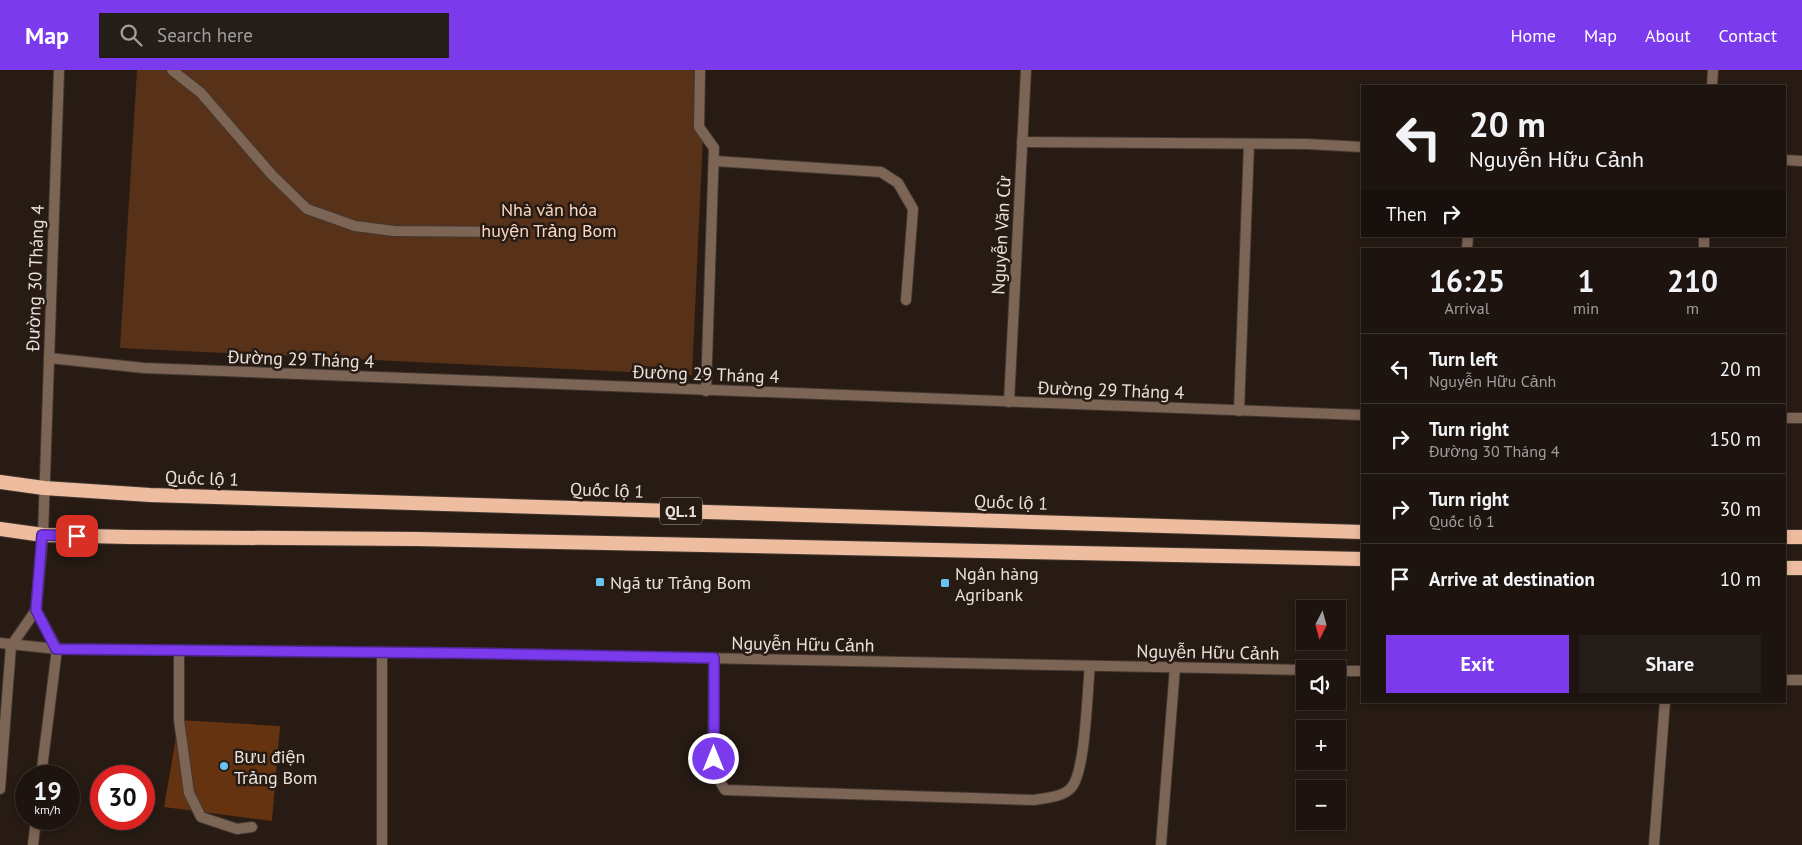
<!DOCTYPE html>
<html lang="en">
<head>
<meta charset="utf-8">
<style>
	:root { --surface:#1d140f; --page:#251d18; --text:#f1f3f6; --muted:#a09e9e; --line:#3b332f; --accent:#7c3aed }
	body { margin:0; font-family:"PT Sans",sans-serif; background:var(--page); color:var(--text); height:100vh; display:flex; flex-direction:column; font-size:19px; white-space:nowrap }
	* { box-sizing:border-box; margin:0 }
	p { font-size:16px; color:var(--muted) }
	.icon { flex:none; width:28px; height:28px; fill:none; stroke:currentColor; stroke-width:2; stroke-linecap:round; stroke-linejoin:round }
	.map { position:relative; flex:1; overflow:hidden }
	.details { position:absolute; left:1361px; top:178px; width:425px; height:455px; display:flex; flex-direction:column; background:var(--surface); border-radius:0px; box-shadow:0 2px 8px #0003,0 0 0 1px var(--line) }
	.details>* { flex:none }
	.guide { position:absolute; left:1361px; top:15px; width:425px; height:152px; border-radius:0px; box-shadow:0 2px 8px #0003,0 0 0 1px var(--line); background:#1d140f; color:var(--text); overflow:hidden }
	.needle { width:32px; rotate:186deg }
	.fabs { position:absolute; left:1296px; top:530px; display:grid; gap:10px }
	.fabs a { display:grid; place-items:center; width:50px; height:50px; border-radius:0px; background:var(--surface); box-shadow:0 2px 8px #0003,0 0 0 1px var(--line); font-size:25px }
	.speed { position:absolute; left:15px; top:695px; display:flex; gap:10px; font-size:25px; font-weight:700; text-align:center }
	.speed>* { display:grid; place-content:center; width:65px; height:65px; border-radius:50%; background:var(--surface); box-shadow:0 2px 8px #0003,0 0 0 1px var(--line); line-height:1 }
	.speed small { font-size:12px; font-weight:400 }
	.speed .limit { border:8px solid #d22; background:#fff; color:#111 }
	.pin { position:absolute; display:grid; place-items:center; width:42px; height:42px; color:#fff; margin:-21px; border-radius:10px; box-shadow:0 2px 8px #0006 }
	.me { position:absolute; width:55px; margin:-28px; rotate:0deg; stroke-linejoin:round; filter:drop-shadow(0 0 4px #0008) }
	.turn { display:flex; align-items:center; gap:18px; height:105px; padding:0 25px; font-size:22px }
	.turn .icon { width:65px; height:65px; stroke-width:2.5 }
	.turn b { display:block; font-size:35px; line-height:42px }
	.then { display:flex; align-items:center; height:48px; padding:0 25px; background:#0003; gap:10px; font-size:19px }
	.eta { display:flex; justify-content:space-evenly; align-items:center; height:85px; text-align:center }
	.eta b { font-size:30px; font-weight:800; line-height:35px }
	.primary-button { display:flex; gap:10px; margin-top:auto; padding:10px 25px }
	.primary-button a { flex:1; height:58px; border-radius:0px; background:var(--accent); color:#fff; font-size:20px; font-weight:800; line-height:58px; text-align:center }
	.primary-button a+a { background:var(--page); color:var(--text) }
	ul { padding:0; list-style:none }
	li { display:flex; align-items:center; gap:15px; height:70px; padding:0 25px; border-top:1px solid var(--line) }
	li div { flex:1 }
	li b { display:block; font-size:19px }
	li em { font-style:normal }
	header { display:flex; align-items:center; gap:30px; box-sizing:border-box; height:70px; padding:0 25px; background:var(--accent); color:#fff }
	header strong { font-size:24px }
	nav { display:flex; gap:28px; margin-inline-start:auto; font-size:18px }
	.search { width:350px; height:45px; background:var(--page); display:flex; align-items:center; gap:12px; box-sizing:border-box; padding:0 18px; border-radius:0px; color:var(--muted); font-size:19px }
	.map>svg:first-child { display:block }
	.green { fill:#583218 }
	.building { fill:#65330f }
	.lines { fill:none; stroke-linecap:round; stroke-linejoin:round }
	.service-casing { stroke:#423730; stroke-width:12 }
	.minor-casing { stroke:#423730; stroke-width:12 }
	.tertiary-casing { stroke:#423730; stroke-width:12 }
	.trunk-casing { stroke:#423730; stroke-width:16 }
	.service { stroke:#7d6556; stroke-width:10 }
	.minor { stroke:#7d6556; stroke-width:10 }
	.tertiary { stroke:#7d6556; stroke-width:10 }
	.trunk { stroke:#eebc9e; stroke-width:14 }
	.route-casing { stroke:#51269a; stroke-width:12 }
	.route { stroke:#7c3aed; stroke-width:9 }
	.poi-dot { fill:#69c3f1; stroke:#271b14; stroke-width:2 }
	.labels { text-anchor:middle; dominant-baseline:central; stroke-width:5; stroke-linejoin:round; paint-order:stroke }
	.shield { fill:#271b14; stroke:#b0a6a0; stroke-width:1 }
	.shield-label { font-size:16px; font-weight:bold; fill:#eae1dc }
	.park-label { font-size:18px; fill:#f9d7c3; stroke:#271b14 }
	.street-label { font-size:18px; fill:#eae1dc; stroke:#271b14 }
	.poi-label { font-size:18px; fill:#eae1dc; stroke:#271b14; text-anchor:start }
</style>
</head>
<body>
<header>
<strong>Map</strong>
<div class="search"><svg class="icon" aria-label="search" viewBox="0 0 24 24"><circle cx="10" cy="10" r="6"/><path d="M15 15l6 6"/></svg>Search here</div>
<nav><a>Home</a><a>Map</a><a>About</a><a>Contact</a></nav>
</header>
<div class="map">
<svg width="1802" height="775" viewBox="0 0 1802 775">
	<rect width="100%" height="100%" fill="#271b14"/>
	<path class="green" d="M137 0H706L692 305 120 278Z"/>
	<path class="building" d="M179 650 280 656 272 751 164 737Z"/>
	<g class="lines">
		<defs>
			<path id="service" d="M179 581V650L189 723 201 747 237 759 252 757"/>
			<g id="minor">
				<path d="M172 0 201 23 272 105 307 139 355 156 394 161 516 162"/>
				<path d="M700 0 699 57 714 78 706 321"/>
				<path d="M1712 16 1713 0"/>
				<path d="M1022 72 1307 74 1362 77"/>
				<path d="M1785 90 1802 91"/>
				<path d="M714 91 881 102 898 113 913 139 906 230"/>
				<path d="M1467 179 1468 166"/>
				<path d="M1704 179V166"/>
				<path d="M49 288 144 298 1362 345"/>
				<path d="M1009 332 1026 0"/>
				<path d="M1239 341 1249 74"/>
				<path d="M1785 348H1802"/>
				<path d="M0 573 57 579 454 583 1305 600"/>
				<path d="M714 588 713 689 716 705 725 720 1034 730C1045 728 1063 727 1071 718 1086 702 1087 620 1090 596"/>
				<path d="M1338 601H1362"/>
				<path d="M1785 610H1802"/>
				<path d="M382 775V582"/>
				<path d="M1161 775 1175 597"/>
				<path d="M1654 775 1665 631"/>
			</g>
			<g id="tertiary">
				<path d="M36 540 57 579 41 706"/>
				<path d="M0 719 11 576 36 540 43 465 59 0"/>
				<path d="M33 775 36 749"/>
			</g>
			<g id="trunk">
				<path d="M0 412 44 418 150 425 1362 462"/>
				<path d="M0 459 43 465 129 467 417 469 1362 489"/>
				<path d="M1785 467H1802"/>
				<path d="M1785 498H1802"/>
			</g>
		</defs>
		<use href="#service" class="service-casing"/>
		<use href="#minor" class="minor-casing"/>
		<use href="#tertiary" class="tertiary-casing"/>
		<use href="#trunk" class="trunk-casing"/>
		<use href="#service" class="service"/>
		<use href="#minor" class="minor"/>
		<use href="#tertiary" class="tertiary"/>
		<use href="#trunk" class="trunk"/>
	</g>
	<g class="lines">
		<defs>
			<path id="route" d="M77 466 42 465 36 540 56 579 454 583 714 588V689"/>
		</defs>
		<use href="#route" class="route-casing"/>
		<use href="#route" class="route"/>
	</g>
	<g class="poi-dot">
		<rect x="595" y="507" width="10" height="10" rx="2.5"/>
		<rect x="940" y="508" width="10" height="10" rx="2.5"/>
		<circle cx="224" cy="696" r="5"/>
	</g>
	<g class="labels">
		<rect class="shield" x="660" y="427.5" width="42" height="27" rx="4"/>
		<g class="shield-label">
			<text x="681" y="441">QL.1</text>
		</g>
		<g class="park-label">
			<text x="549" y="139">Nhà văn hóa<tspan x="549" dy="21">huyện Trảng Bom</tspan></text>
		</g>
		<g class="street-label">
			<text transform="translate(1001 165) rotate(-87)">Nguyễn Văn Cừ</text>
			<text transform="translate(35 208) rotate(-88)">Đường 30 Tháng 4</text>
			<text transform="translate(301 289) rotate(2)">Đường 29 Tháng 4</text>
			<text transform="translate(706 304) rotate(2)">Đường 29 Tháng 4</text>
			<text transform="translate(1111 320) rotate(2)">Đường 29 Tháng 4</text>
			<text transform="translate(202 408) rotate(2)">Quốc lộ 1</text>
			<text transform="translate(607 420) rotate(2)">Quốc lộ 1</text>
			<text transform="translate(1011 432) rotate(2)">Quốc lộ 1</text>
			<text transform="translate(803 574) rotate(1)">Nguyễn Hữu Cảnh</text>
			<text transform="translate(1208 582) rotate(1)">Nguyễn Hữu Cảnh</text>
		</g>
		<g class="poi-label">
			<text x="955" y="503">Ngân hàng<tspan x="955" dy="21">Agribank</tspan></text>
			<text x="610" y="512">Ngã tư Trảng Bom</text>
			<text x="234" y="686">Bưu điện<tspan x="234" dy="21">Trảng Bom</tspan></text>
		</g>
	</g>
</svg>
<div class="fabs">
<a><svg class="needle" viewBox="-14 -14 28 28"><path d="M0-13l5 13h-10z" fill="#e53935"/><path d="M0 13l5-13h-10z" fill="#a09e9e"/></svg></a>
<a><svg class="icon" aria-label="sound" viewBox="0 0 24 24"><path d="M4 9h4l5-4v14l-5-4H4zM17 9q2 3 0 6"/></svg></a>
<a>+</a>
<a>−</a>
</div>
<div class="speed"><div>19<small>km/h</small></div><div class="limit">30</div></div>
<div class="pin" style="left:77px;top:466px;background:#d93025"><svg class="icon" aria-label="arrive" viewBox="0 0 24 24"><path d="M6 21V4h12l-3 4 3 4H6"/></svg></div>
<svg class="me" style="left:714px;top:689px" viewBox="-20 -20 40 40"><circle r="17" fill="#7c3aed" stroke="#fff" stroke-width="3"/><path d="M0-11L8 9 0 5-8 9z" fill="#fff"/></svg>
<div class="guide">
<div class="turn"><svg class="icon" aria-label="left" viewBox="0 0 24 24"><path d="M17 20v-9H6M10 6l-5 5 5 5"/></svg><div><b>20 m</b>Nguyễn Hữu Cảnh</div></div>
<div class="then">Then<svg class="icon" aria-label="right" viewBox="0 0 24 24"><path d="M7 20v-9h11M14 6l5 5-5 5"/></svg></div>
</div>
<section class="details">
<div class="eta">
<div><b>16:25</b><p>Arrival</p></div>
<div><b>1</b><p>min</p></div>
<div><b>210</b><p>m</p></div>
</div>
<ul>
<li><svg class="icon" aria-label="left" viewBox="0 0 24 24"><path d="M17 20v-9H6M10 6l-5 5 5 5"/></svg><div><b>Turn left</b><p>Nguyễn Hữu Cảnh</p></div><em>20 m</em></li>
<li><svg class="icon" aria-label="right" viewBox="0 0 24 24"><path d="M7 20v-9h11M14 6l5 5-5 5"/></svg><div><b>Turn right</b><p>Đường 30 Tháng 4</p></div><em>150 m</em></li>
<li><svg class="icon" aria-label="right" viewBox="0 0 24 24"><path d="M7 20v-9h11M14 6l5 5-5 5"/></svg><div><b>Turn right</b><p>Quốc lộ 1</p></div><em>30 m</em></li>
<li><svg class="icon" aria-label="arrive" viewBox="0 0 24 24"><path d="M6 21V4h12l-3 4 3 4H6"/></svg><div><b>Arrive at destination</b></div><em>10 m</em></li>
</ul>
<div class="primary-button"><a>Exit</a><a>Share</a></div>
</section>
</div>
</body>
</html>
